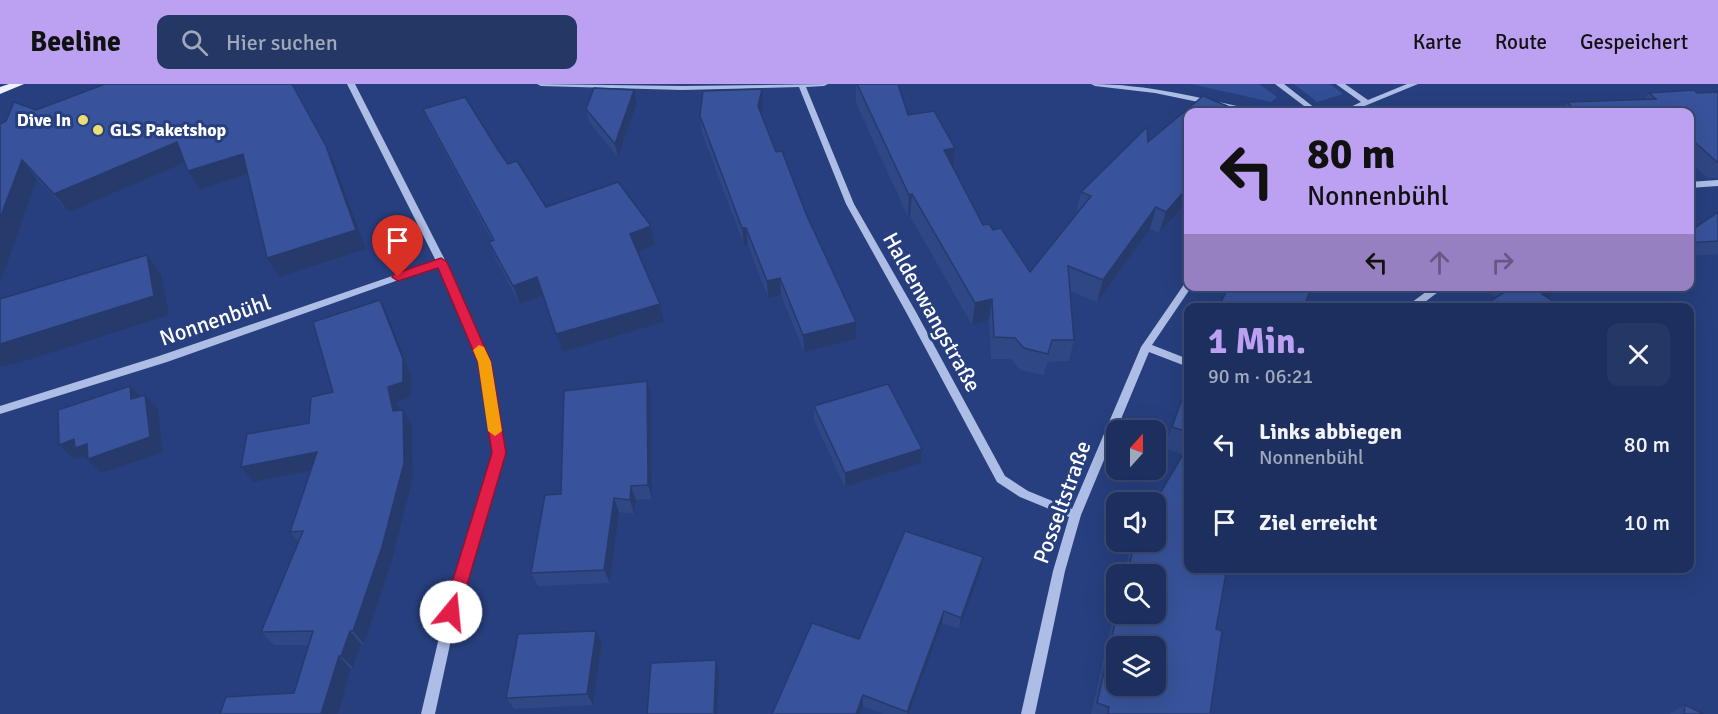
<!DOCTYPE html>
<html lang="de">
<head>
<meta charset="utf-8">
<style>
	:root { --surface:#1d2f5e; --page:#253764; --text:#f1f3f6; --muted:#a0a9bc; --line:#3b4a73; --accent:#bca0f2 }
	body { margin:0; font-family:Signika,sans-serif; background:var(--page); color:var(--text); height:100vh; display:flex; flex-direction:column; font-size:22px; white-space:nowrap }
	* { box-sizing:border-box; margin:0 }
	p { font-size:20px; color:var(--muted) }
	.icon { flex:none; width:33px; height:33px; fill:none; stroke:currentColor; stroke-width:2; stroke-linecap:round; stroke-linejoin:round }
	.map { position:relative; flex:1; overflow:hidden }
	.side { position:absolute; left:1184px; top:219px; width:510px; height:270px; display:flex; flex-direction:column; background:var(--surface); border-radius:12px; box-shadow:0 6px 24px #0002,0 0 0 2px var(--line) }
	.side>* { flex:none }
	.hud { position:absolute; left:1184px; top:24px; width:510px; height:183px; border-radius:12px; box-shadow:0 6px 24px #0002,0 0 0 2px var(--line); background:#bca0f2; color:#111; overflow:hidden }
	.needle { width:39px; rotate:21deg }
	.tools { position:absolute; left:1106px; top:336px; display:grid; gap:12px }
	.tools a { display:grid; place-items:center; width:60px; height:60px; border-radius:12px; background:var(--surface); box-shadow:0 6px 24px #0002,0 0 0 2px var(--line); font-size:30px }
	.pin { position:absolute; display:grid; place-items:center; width:51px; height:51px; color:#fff; margin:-62px -26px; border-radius:50% 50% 50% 0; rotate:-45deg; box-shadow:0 0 6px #0007 }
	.pin .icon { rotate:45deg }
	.me { position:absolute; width:66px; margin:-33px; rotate:17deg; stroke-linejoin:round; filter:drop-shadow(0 0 4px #0008) }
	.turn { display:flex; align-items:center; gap:21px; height:126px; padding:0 24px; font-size:27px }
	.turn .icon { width:78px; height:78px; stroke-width:2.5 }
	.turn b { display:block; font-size:42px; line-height:51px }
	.lanes { display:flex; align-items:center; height:57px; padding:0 24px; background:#0003; justify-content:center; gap:30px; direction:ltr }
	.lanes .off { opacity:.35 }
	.round { display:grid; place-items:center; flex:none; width:63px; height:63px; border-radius:12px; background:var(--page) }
	.summary { display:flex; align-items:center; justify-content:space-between; height:102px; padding:0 24px }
	h1 { font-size:36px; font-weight:700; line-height:45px; color:var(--accent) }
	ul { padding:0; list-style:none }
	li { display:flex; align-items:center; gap:18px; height:78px; padding:0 24px }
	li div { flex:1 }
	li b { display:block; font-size:22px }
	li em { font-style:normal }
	header { display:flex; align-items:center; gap:36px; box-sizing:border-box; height:84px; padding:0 30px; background:var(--accent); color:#111 }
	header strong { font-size:28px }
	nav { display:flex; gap:33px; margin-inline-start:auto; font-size:21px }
	.search { width:420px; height:54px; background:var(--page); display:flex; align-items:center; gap:15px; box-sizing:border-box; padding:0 21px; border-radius:12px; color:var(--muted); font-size:22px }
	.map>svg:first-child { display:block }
	.green { fill:#324e95 }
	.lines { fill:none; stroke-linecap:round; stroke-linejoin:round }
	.minor { fill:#adbde5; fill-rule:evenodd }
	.major { fill:#edf1fd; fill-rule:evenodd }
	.wall { fill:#304785 }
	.shaded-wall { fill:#273a6c }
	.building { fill:#38539b; stroke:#273a6c; stroke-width:1.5; fill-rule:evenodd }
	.route { fill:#e11d48; stroke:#92132f; stroke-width:1.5 }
	.slow { fill:#f59e0b }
	.poi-dot { fill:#edde73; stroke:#273f7e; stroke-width:2 }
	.labels { text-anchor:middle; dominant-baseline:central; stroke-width:6; stroke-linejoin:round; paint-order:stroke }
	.far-poi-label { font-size:18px; font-weight:bold; fill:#fff; stroke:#273f7e; text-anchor:end }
	.street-label { font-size:22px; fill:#fff; stroke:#273f7e }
</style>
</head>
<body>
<header>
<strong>Beeline</strong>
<div class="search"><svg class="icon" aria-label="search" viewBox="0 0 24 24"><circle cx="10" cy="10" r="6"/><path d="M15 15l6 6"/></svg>Hier suchen</div>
<nav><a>Karte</a><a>Route</a><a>Gespeichert</a></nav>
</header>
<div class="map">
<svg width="1718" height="630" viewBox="0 0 1718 630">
	<rect width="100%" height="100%" fill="#273f7e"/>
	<g class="green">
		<path d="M1191 0H1259L1277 13 1271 18Z"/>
		<path d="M1294 0H1330L1343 10 1317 18Z"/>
	</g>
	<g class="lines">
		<g class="minor">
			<path d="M347 0H355L446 178 490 278 504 369 457 528 435 630H421L445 528 494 369 480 278 438 182 167 278 0 330V322L159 272 436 177Z"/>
			<path d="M537 0 682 2 828 0 824 2 806 3 854 120 916 228 1005 392 1028 407 1072 425 1141 263 1185 199 1188 198V202H1192L1152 261 1188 275V283L1149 268 1081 431 1065 487 1035 630H1021L1053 487 1069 433 1020 413 997 398 906 228 846 120 799 3 682 6 541 2Z"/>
			<path d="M1091 0C1147 0 1201 14 1255 26L1259 28H1246L1155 9 1095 2Z"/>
			<path d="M1275 0H1284L1320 28H1312Z"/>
			<path d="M1336 0H1345L1368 16 1407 0H1418L1350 28H1340L1361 18Z"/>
			<path d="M1718 96V102L1689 104V98Z"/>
			<path d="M1434 202H1446L1417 224H1404Z"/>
		</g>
		<path class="major" d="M9 0H24L0 10V3Z"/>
	</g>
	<g class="wall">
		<path d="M856 0H898L908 31 955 64 953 83 983 141 993 146 1030 188 1076 130 1081 108 1148 58 1188 117 1159 149 1150 145 1097 218 1070 207 1074 256 1069 277 1047 278 1044 291 1020 286 1011 275H991L989 236 972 241 910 132 908 133 856 19Z"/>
		<path d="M634 6 637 19 618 73 589 38 586 25Z"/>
		<path d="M1718 8V94H1708L1689 77V28H1561L1567 18 1644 15 1649 9H1697Z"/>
		<path d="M763 22 762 31 776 68 856 238V255L804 268 781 211 768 214 748 161H744L702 49 700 32Z"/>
		<path d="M423 25 500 69 546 123 651 142 655 161 637 167 664 238 563 268 543 211 520 220 496 176 489 158 492 157 431 43Z"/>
		<path d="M36 26 326 62 335 81 366 165 279 193 267 174 248 90 200 106 185 79 69 128 37 95 0 200V40Z"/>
		<path d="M1718 128V170L1689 172V148Z"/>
		<path d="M1486 202H1559L1555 208 1547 213H1496L1484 205Z"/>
		<path d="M388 231 411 291V313L397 318 398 326H403L412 341 413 394 392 477 364 560H361L353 584 351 585 338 630H220L294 609 309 561H274L261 548 299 458 290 448 311 386 253 398 241 383 309 339 333 308Z"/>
		<path d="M1188 299V484L1216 545 1210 630H1091L1116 519V530H1155V490H1123L1132 458H1155V418H1143L1148 407 1159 411 1183 370 1164 364Z"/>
		<path d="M651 311 652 415 636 416 634 430 619 428 610 499 538 502 531 489 561 410Z"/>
		<path d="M814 322 922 365 921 379 845 403 814 336Z"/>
		<path d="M981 486 959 545 942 539 909 630H884L863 622 859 555Z"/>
		<path d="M596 547 602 559 593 621 514 625 506 614Z"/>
		<path d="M1685 621 1704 630H1669Z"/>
	</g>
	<g class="shaded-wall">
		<path d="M762 5 763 22 760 39 758 22Z"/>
		<path d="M634 6 637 19 618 73 615 60Z"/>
		<path d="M177 58 189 77 69 128 54 110Z"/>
		<path d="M326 62 335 81 366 165 279 193 267 174Z"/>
		<path d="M955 64 953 86 944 66Z"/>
		<path d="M243 70 254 88 200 106 188 87Z"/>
		<path d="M22 76 37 95 0 200V134Z"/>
		<path d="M1188 103V117L1159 149 1166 128Z"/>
		<path d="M912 110 910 132 908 133 909 111Z"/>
		<path d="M1156 123 1150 145 1097 218 1103 196Z"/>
		<path d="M651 142 655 161 634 169 630 150Z"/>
		<path d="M742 144H746L748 161H744Z"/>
		<path d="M147 171 161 190 169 231 18 279 0 283V260Z"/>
		<path d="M537 193 544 211 520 220 513 202Z"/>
		<path d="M780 194 781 211 768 214 767 197Z"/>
		<path d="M1553 202H1559L1555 208 1532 223 1542 210Z"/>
		<path d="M992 215 989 236 972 241 975 219Z"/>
		<path d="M380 216 388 231 411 291V313L397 318 402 342 393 327 388 303Z"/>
		<path d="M660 220 664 238 563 268 556 250Z"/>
		<path d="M856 238V255L804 268 803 251Z"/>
		<path d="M647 297 651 311 652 415 648 401Z"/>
		<path d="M130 302 143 316 131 315Z"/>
		<path d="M145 311 158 325 163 368 102 389 83 372 74 375 59 361 74 355 87 360Z"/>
		<path d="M403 326 412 341 413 394 392 477 364 560 353 547Z"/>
		<path d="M922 365 921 379 845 403V389Z"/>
		<path d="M317 368 328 383 253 398 241 383Z"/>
		<path d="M631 402 636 416 634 430 630 416Z"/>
		<path d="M614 414 619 428 610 499 604 486Z"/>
		<path d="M983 473 981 486 959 545 961 534Z"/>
		<path d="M944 527 942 539 909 630H907Z"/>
		<path d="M350 547 361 560 353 584 341 572Z"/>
		<path d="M596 547 602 559 593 621 587 610Z"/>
		<path d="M339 572 351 585 338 630H321Z"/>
		<path d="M716 576 719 586 717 630H714Z"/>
		<path d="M863 611V622L860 630H856Z"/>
	</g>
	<g class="building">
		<path d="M105 0H292L326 62 356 146 267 174 243 70 188 87 177 58 54 110 22 76 0 134V40L6 37 14 18 36 26Z"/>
		<path d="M857 0H898L908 31 934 27 955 64 944 66 983 141 989 140 993 146 1001 144 1030 188 1091 112 1081 108 1147 43 1148 58 1203 12 1242 28H1188V103L1166 128 1156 123 1103 196 1068 182 1074 256H1052L1048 270 1024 264 1015 254 994 253 992 215 975 219 912 110 909 111Z"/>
		<path d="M594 4 634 6 615 60 586 25Z"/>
		<path d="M762 5 758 22 776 68 782 67 807 132 856 238 803 251 780 194 767 197 746 144H742L700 32 703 7Z"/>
		<path d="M1694 6 1697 9 1718 8V79L1689 53V28H1577L1567 18 1656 15 1649 9Z"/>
		<path d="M465 13 500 69 508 80 517 77 546 123 618 98 651 142 630 150 660 220 556 250 537 193 513 202 489 158 494 156 423 25Z"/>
		<path d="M1718 128V157L1689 159V148Z"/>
		<path d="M147 171 154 212 0 260V215Z"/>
		<path d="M1229 202H1304L1311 205 1303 224H1218Z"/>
		<path d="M1509 202H1553L1542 210 1563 224H1479L1511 204Z"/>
		<path d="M380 216 403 275V298L388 303 393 327 403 326 404 379 382 463 353 547H350L341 572H339L321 630H220L226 613 294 609 313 547 261 548 303 447 290 448 317 368 241 383 247 350 309 339 311 313 333 308 313 238Z"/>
		<path d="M647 297 648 401 631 402 630 416 614 414 604 486 531 489 545 411 561 410 564 307Z"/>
		<path d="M1188 299V348L1172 343Z"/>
		<path d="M888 300 922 365 845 389 814 322Z"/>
		<path d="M130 302 131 315 145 311 150 353 88 375 87 360 75 364 74 355 59 361 58 326Z"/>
		<path d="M1188 362V484H1227L1216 545 1222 547 1210 630H1108L1109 623 1097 619 1117 530H1155V490H1127L1135 458H1155V418H1145L1148 407 1159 411ZM1116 562H1155V602H1116Z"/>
		<path d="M905 447 983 473 961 534 944 527 907 628 863 611 856 630H772L812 539 859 555Z"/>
		<path d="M596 547 587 610 506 614 518 550Z"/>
		<path d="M716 576 714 630H647L651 579Z"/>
		<path d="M1685 621 1704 630H1684Z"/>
	</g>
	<path class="route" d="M441 174 447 178 491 278 506 369 459 528 456 533 451 535 445 533 443 528 492 369 478 278 438 184 398 197 392 193 394 190Z"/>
	<path class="slow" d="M479 261 484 263 491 278 502 347 495 352 488 347 478 278 473 266Z"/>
	<g class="poi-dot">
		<circle cx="83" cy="36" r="6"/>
		<circle cx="98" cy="46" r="6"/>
	</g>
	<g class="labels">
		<g class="far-poi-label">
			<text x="71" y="36">Dive In</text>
			<text x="110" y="46" text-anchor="start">GLS Paketshop</text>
		</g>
		<g class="street-label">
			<text transform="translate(932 228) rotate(61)">Haldenwangstraße</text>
			<text transform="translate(215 236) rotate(-19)">Nonnenbühl</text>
			<text transform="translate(1062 418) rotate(-70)">Posseltstraße</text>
		</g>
	</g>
</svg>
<div class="tools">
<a><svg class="needle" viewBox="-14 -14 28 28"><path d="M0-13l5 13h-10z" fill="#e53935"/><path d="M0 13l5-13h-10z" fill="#a0a9bc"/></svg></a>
<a><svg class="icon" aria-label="sound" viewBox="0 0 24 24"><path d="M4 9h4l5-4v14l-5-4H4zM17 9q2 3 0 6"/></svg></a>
<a><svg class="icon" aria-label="search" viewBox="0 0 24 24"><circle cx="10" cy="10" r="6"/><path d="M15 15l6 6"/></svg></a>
<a><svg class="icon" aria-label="layers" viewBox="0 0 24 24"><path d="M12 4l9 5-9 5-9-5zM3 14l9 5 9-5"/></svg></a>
</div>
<div class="pin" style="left:398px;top:193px;background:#d93025"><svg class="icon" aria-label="arrive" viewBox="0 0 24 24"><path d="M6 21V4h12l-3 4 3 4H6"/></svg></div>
<svg class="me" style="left:451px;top:528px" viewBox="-20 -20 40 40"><circle r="19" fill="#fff"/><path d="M0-13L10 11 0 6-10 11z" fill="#e11d48"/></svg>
<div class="hud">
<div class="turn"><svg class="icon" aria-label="left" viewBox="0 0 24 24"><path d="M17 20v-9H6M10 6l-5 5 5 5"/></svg><div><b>80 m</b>Nonnenbühl</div></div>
<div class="lanes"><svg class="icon" aria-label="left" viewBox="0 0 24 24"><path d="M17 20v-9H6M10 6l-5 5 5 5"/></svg><svg class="icon off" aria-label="ahead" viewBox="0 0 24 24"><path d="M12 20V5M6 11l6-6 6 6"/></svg><svg class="icon off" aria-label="right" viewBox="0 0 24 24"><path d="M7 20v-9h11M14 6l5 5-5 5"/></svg></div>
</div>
<section class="side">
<div class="summary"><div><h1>1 Min.</h1><p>90 m · 06:21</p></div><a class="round"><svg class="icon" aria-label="close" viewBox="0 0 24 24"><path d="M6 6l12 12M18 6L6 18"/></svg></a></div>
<ul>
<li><svg class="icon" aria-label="left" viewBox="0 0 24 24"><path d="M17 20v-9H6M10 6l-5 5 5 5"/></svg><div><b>Links abbiegen</b><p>Nonnenbühl</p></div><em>80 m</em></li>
<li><svg class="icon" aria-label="arrive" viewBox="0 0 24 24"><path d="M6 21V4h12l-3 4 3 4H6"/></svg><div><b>Ziel erreicht</b></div><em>10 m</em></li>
</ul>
</section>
</div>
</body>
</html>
